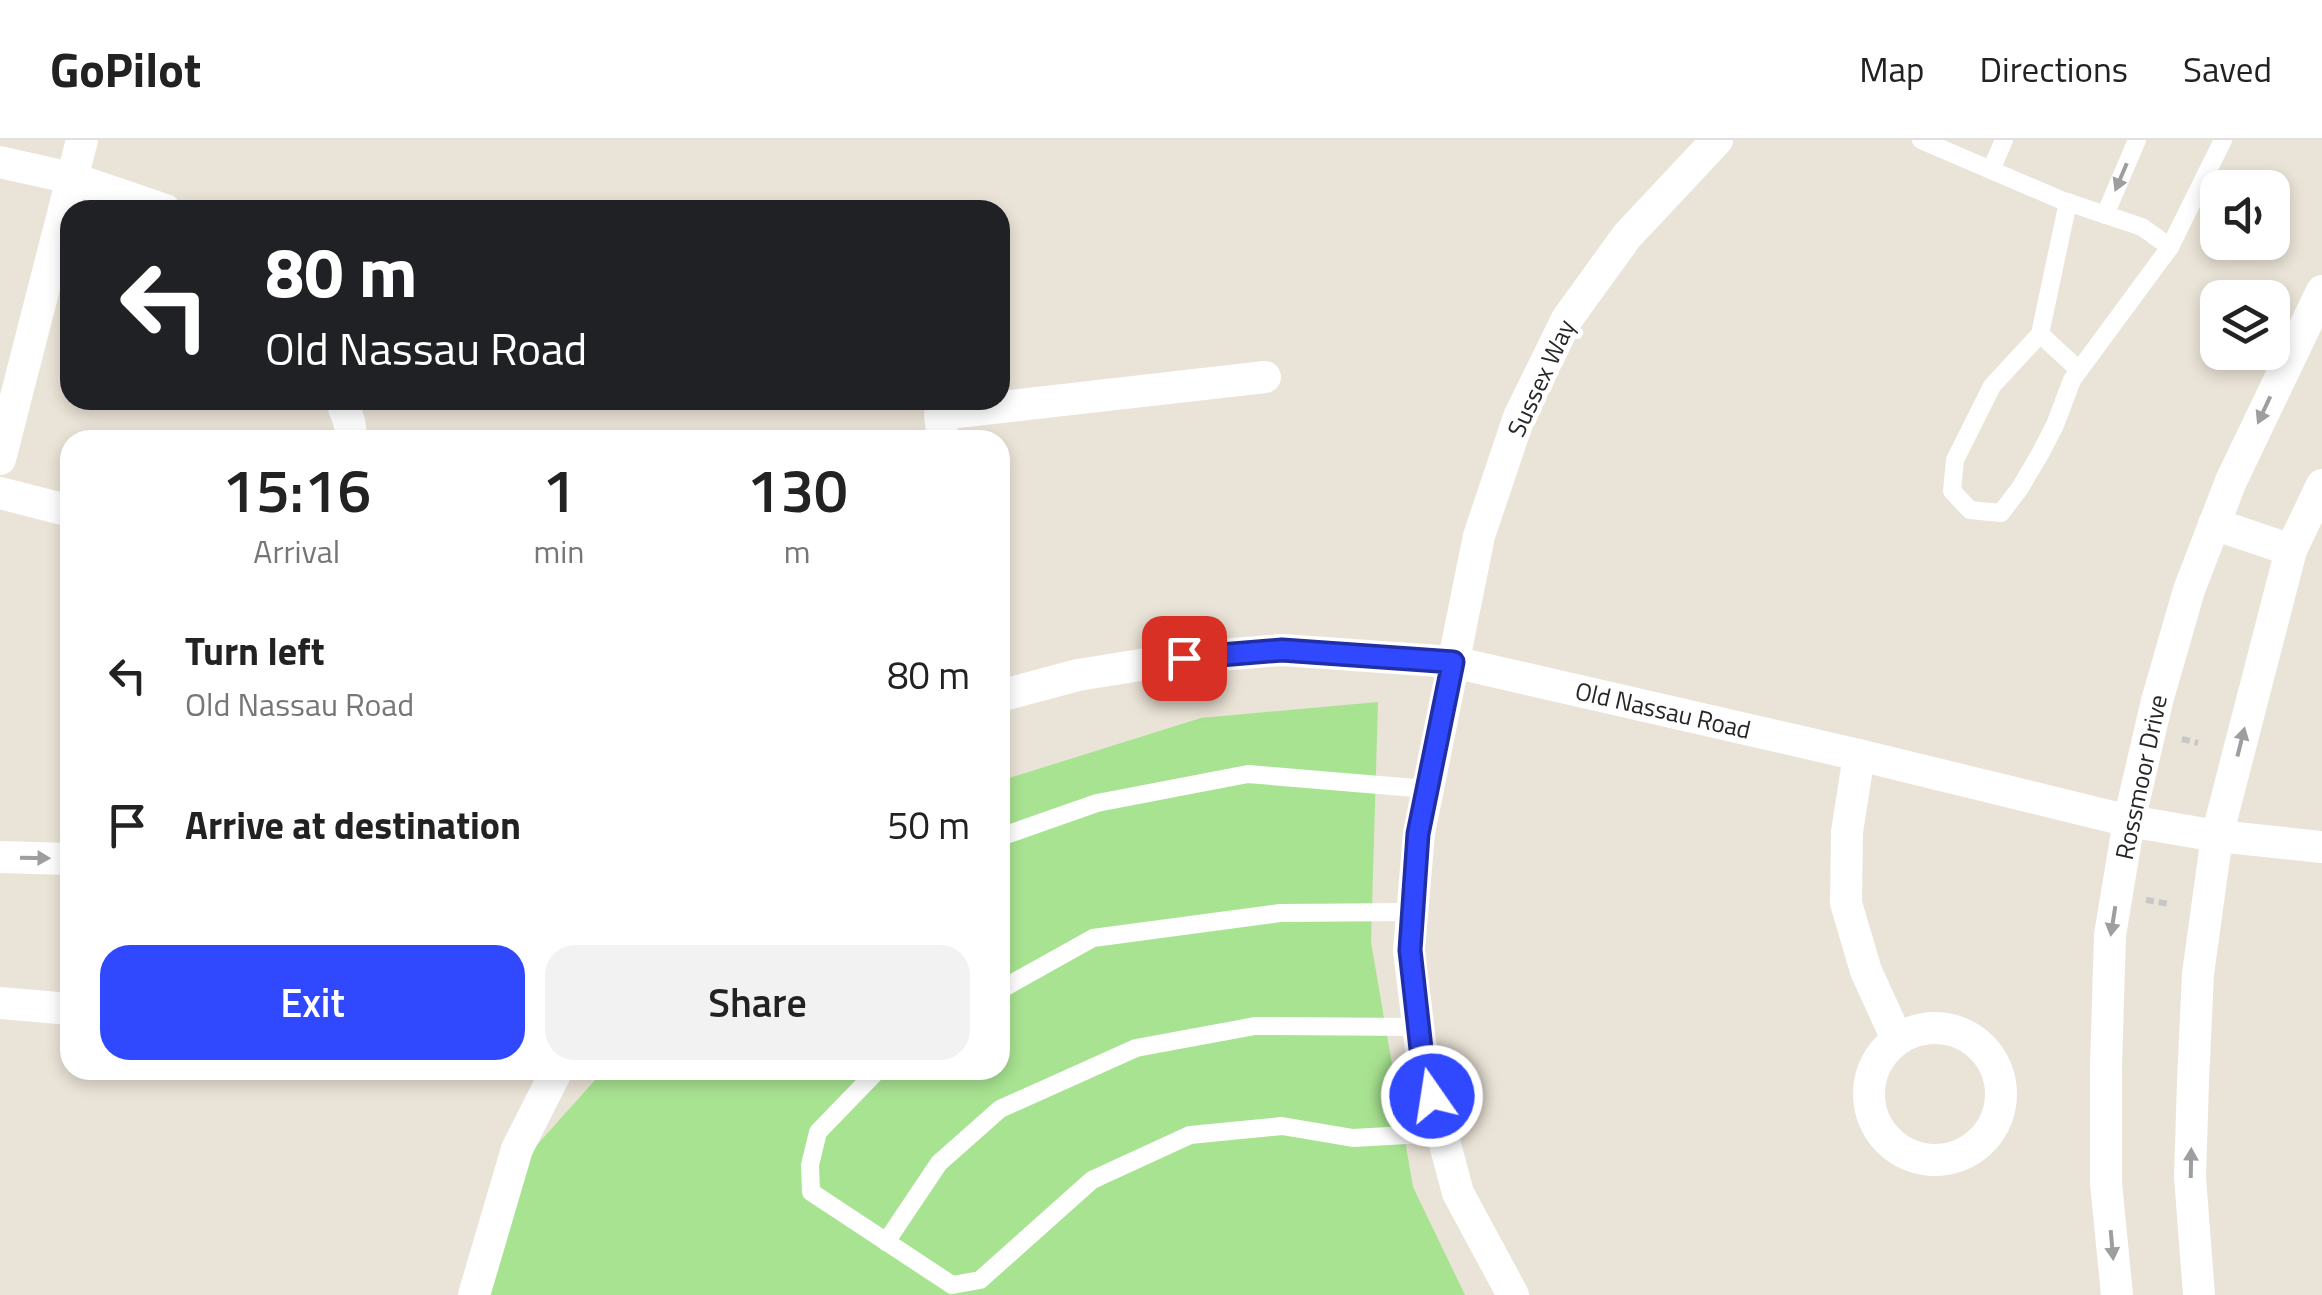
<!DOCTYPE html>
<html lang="en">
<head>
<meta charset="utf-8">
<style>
	:root { --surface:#fff; --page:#f2f2f2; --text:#222; --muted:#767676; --line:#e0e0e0; --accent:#3149fe }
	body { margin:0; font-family:"Titillium Web",sans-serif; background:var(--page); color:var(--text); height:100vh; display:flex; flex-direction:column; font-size:38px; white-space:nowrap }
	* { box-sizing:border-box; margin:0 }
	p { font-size:32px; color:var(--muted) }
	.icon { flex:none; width:55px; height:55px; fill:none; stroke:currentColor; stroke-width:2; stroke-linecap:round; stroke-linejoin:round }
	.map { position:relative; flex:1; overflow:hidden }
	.side { position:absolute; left:60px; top:290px; width:950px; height:650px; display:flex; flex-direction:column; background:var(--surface); border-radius:30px; box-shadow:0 5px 15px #0003 }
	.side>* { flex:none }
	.hud { position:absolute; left:60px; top:60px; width:950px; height:210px; border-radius:30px; box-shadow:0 5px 15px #0003; background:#202124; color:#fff; overflow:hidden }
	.buttons { position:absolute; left:2200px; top:30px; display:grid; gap:20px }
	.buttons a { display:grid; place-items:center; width:90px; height:90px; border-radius:20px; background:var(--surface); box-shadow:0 5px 15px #0003; font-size:50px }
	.pin { position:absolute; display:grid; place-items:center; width:85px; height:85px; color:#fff; margin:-42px; border-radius:20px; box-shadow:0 5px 15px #0006 }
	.me { position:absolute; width:110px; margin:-55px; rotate:347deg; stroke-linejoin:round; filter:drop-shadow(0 0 8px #0008) }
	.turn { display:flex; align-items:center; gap:35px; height:210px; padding:0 40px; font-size:45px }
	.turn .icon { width:130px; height:130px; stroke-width:2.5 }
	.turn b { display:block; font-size:70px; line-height:85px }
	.eta { display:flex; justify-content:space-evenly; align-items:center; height:170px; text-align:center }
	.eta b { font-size:60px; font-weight:600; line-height:70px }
	.primary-button { display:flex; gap:20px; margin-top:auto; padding:20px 40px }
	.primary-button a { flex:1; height:115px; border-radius:30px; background:var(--accent); color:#fff; font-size:40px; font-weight:600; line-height:115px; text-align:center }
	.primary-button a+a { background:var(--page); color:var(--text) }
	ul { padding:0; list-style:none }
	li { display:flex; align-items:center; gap:30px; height:150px; padding:0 40px }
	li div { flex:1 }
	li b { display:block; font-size:38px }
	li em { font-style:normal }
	header { display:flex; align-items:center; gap:60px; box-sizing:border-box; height:140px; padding:0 50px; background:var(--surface); border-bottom:2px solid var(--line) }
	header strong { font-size:48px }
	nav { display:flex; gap:55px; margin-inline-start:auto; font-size:35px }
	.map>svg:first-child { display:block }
	.green { fill:#a8e391 }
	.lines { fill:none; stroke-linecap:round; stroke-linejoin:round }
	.path { stroke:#c7c7c7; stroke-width:6; stroke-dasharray:8 5; stroke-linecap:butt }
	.lane { stroke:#fff; stroke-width:18 }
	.street { stroke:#fff; stroke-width:32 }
	.oneway { fill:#9e9e9e }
	.route-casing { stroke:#202fa5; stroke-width:25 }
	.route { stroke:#3149fe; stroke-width:18 }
	.labels { text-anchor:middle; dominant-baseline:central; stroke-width:10; stroke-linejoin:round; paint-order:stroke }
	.street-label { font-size:25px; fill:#272727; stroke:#fff }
</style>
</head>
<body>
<header>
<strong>GoPilot</strong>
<nav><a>Map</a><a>Directions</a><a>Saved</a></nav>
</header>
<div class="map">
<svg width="2322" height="1155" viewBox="0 0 2322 1155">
	<rect width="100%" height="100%" fill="#eae3d7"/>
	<path class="green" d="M1378 562 1371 802 1413 1047 1465 1155H478L511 1034 604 930H1000V641L1201 578Z"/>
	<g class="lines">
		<g class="path">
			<path d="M2182 599 2198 603"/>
			<path d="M2146 760 2170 764"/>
		</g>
		<g class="lane">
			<path d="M1921 0 2061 60 2142 87 2170 107"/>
			<path d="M1991 30 2004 0"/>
			<path d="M2068 62 2040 194 1992 246 1955 320 1952 351 1970 370 2001 373 2020 348 2040 314 2055 285 2072 240 2170 107 2223 0"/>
			<path d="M2105 75 2137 0"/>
			<path d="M2040 194 2079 230"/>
			<path d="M1000 697 1097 663 1248 634 1427 649"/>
			<path d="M1000 850 1093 798 1280 773 1412 772"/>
			<path d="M878 930 818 992 810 1025 811 1052 952 1145 980 1140 1092 1040 1190 995 1282 986 1353 998 1442 993"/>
			<path d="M886 1102 939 1023 1000 969 1136 908 1255 886 1418 887"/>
		</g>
		<g class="street">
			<path d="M0 22 71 38 165 70"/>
			<path d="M341 260 349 281 352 300"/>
			<path d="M943 300 940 274 1265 237"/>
			<path d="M0 319 82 0"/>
			<path d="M0 353 70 371"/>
			<path d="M2214 384 2291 410"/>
			<path d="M1000 556 1078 535 1184 518 1282 510 1453 522 1859 615 2129 681 2217 696 2322 707"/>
			<path d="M1859 615 1847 692 1846 763 1866 831 1897 899"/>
			<path d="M0 717 70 719"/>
			<path d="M0 863 70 869"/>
			<circle cx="1935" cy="954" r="66"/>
			<path d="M474 1155 517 1009 557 930"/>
			<path d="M1513 1155 1458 1053 1422 918 1409 810 1419 693 1479 396 1519 277 1567 179 1627 96 1717 0"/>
			<path d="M2117 1155 2106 1043V926L2110 795 2129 681 2157 561 2189 450 2231 341 2322 151"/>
			<path d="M2199 1155 2190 1037 2193 941 2198 834 2217 696 2291 410 2322 345"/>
		</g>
	</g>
	<defs><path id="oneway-solid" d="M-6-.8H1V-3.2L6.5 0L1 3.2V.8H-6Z" transform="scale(2.5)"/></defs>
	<g class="oneway">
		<use href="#oneway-solid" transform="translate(2121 37) rotate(113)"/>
		<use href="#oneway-solid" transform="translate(2264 270) rotate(115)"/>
		<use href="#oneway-solid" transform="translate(2241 602) rotate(-76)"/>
		<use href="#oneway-solid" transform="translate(35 718) rotate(1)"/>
		<use href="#oneway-solid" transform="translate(2113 781) rotate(99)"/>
		<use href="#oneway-solid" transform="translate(2191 1023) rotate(-89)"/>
		<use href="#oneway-solid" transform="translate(2112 1105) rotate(85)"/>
	</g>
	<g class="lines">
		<defs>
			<path id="route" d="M1184 518 1282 510 1453 522 1418 694 1410 810 1422 918 1432 956"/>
		</defs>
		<use href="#route" class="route-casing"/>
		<use href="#route" class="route"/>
	</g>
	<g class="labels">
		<g class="street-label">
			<text transform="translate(1541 238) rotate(-65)">Sussex Way</text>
			<text transform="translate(1663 570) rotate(13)">Old Nassau Road</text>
			<text transform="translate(2141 637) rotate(-78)">Rossmoor Drive</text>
		</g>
	</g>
</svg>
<div class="buttons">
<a><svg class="icon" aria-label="sound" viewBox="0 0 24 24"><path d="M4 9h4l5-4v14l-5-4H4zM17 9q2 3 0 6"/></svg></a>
<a><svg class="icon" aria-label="layers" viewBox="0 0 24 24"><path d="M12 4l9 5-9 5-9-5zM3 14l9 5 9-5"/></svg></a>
</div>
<div class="pin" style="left:1184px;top:518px;background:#d93025"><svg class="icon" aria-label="arrive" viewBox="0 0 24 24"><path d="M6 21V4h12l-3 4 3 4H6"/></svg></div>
<svg class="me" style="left:1432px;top:956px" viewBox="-20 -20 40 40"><circle r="17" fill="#3149fe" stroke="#fff" stroke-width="3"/><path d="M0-11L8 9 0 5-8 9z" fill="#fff"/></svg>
<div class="hud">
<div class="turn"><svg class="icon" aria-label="left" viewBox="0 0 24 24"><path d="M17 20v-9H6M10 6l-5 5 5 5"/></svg><div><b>80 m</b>Old Nassau Road</div></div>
</div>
<section class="side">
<div class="eta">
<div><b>15:16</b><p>Arrival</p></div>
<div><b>1</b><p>min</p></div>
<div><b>130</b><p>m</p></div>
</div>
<ul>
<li><svg class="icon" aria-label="left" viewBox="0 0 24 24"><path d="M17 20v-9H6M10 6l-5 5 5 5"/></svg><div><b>Turn left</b><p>Old Nassau Road</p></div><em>80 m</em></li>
<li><svg class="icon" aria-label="arrive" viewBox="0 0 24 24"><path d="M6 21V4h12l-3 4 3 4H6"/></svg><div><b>Arrive at destination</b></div><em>50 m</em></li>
</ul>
<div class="primary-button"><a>Exit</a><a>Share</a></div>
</section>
</div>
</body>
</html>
